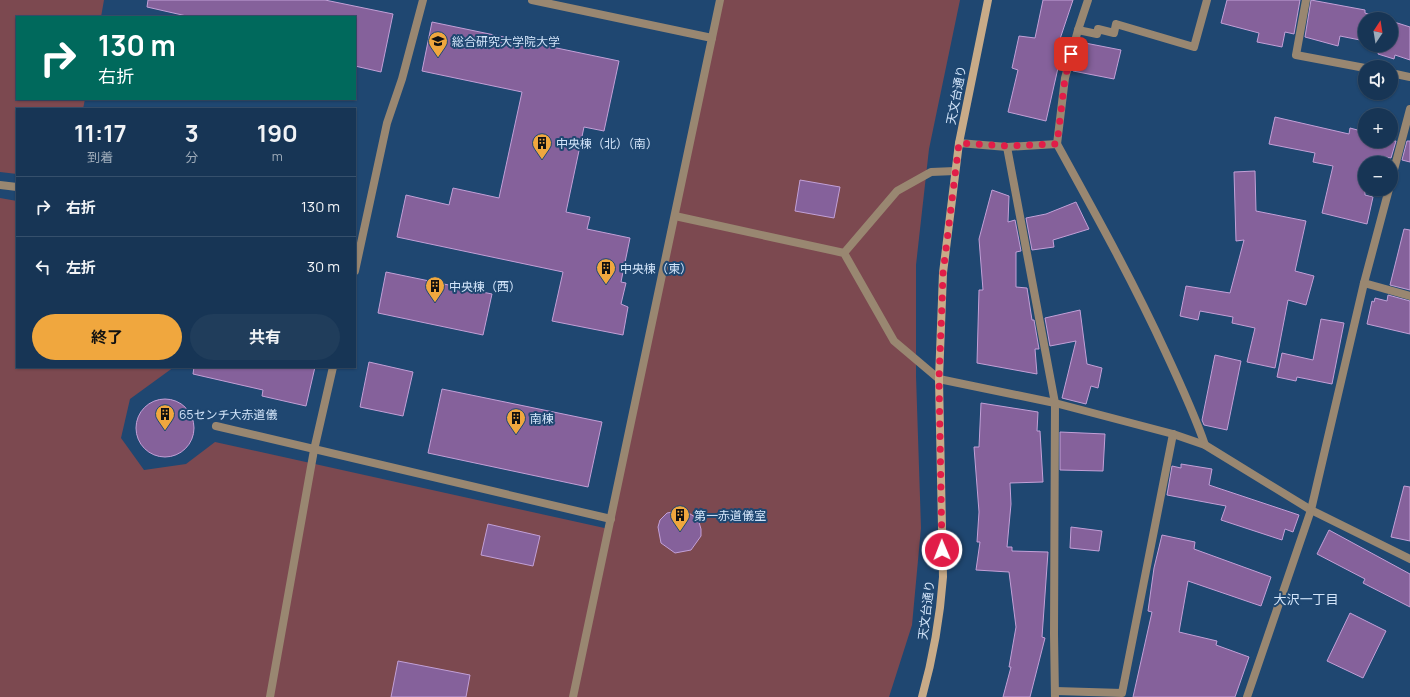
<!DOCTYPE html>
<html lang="ja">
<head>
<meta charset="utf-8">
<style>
	:root { --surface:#173555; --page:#203d5b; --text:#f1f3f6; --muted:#9eabb9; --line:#36506c; --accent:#f0a73e }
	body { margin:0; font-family:Manrope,"Noto Sans JP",sans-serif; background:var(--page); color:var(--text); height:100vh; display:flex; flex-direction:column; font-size:15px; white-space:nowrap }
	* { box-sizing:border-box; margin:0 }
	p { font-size:13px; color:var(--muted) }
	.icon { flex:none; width:22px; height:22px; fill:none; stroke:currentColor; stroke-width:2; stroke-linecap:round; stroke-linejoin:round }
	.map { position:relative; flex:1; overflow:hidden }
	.drawer { position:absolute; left:16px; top:108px; width:340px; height:260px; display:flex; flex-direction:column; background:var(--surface); border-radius:0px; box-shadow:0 1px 3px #0004,0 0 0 1px var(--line) }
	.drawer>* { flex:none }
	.top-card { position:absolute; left:16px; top:16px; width:340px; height:84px; border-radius:0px; box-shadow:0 1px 3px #0004,0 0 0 1px var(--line); background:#00695c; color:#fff; overflow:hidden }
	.needle { width:26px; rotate:12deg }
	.fabs { position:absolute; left:1358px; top:12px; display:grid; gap:8px }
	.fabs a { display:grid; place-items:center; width:40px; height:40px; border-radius:50%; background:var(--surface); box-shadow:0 1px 3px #0004,0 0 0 1px var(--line); font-size:20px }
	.pin { position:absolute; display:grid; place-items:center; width:34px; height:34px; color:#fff; margin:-17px; border-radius:8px; box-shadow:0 2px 6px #0006 }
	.me { position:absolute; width:44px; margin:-22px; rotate:359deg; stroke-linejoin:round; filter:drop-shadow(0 0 3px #0008) }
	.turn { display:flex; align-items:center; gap:14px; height:84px; padding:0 16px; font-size:18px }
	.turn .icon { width:52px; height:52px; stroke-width:2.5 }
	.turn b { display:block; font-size:28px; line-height:34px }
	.eta { display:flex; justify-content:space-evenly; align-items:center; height:68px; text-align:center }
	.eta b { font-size:24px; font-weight:700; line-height:28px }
	.button { display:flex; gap:8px; margin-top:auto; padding:8px 16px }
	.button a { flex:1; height:46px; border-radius:24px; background:var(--accent); color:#111; font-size:16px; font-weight:700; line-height:46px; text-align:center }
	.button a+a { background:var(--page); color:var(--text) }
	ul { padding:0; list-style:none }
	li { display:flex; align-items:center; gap:12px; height:60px; padding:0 16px; border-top:1px solid var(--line) }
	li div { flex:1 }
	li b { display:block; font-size:15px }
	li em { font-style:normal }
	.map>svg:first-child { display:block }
	.green { fill:#7c4950 }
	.building { fill:#85619b; stroke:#c2a0d7 }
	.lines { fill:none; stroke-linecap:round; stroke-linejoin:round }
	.lane { stroke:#998771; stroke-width:8 }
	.street { stroke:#998771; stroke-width:8 }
	.secondary { stroke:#c8ab88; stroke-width:8 }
	.route { stroke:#e11d48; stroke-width:7; stroke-dasharray:0 12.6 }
	.labels { text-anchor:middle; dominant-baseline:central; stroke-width:4; stroke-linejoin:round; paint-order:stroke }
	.poi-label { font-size:12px; fill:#d3e5fa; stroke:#1f4771; text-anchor:start }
	.street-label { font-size:12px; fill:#d3e5fa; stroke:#1f4771 }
	.neighbourhood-label { font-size:13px; fill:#d3e5fa; stroke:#1f4771 }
</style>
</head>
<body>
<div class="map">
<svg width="1410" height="697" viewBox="0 0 1410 697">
	<rect width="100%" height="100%" fill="#1f4771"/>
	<g class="green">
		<path d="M0 0H104L101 17H17V99H85L83 109H17V174L0 172Z"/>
		<path d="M720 0H960L929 149 916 265V376L921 528 912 625 889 697H0V198L17 201V367H174L130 399 121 438 144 470 186 464 215 442 609 529Z"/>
	</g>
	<g class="building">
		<path d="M148 0H325L393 14 381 72 355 66V17H191L147 7Z"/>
		<path d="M1043 0H1073L1060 39 1070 40 1062 69 1058 68 1046 121 1008 112 1018 70 1012 68 1019 36 1035 38Z"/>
		<path d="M1227 0H1300L1294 34 1285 32 1282 47 1257 42 1259 33 1221 23Z"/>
		<path d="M1311 0 1365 10V13L1384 19H1365V41L1340 36 1338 46 1305 37Z"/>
		<path d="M1391 21 1410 27V60L1395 55 1394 59 1378 54 1380 45H1391Z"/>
		<path d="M432 22 619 61 604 131 584 127 566 212 590 217 587 229 630 238 621 282 626 283 621 304 628 307 623 335 552 321 563 272 397 237 406 195 449 205 453 188 499 198 522 92 422 71Z"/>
		<path d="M1080 42 1121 50 1114 79 1073 71Z"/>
		<path d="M1275 117 1349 134 1350 128 1365 132V141H1396L1391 158 1381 156 1380 163H1365V195L1373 197 1367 224 1322 213 1333 166 1313 162 1315 153 1269 144Z"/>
		<path d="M1407 141H1410V162L1402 160Z"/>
		<path d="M1255 171 1256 211 1306 221 1295 271 1314 276 1306 305 1288 300 1275 368 1247 362 1255 328 1232 323 1233 317 1200 311 1198 320 1180 316 1186 286 1230 293 1244 240 1236 241 1234 172Z"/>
		<path d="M800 180 840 187 834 218 795 211Z"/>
		<path d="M992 190 1009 196 1008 222 1015 220 1021 251 1016 252V287L1027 288 1032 320H1034L1039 349H1035L1037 374 977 363 979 290H983L979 239Z"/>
		<path d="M1076 202 1089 229 1053 240 1054 247 1032 250 1026 218 1046 214Z"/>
		<path d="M1404 229 1410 230V290L1390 285Z"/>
		<path d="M386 272 492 294 483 335 378 313Z"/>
		<path d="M1388 295 1410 301V334L1367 324 1372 301 1374 302 1375 298 1387 301Z"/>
		<path d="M1080 310 1087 364 1102 368 1098 388 1091 386 1086 404 1062 398 1076 341 1050 346 1045 318Z"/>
		<path d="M1321 319 1344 323 1332 384 1297 377 1296 381 1277 377 1282 353 1313 360Z"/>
		<path d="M1215 355 1241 361 1227 430 1204 425 1202 420Z"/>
		<path d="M369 362 413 372 403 416 360 407Z"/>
		<path d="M194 367H315L306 406 262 396 263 390 193 374Z"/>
		<path d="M442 389 602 422 588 487 428 453Z"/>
		<circle cx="165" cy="428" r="29"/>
		<path d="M981 403 1038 412 1037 431H1040L1043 482 1010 483 1011 504 1007 547H1012V551L1048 552 1042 637 1045 638 1030 697H1003L1011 667H1009L1016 627 1009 572 976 570 980 542H977L979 512 974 447H979Z"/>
		<path d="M1060 432 1105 434 1103 471 1060 470Z"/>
		<path d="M1181 464 1212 469 1209 485 1299 515 1293 532 1285 529 1282 540 1221 520 1226 506 1167 495 1172 466 1181 468Z"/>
		<path d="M1404 486 1410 487V541L1391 537Z"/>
		<path d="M684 510 698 519 701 529V536L691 550 675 553 661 543 658 527 660 520 667 513Z"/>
		<path d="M488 524 540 536 533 566 481 555Z"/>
		<path d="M1071 527 1102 531 1099 551 1070 548Z"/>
		<path d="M1329 530 1410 574V607L1363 583 1365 579 1317 554Z"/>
		<path d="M1162 535 1195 542 1194 549 1271 577 1261 606 1188 581 1179 632 1217 641 1216 645 1249 657 1235 697H1133L1152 612 1148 611 1154 568Z"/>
		<path d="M1350 613 1386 631 1363 678 1327 661Z"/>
		<path d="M398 661 470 675 466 697H391Z"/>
	</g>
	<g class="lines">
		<g class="lane">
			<path d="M532 0 712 38"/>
			<path d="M1306 0 1296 55 1365 68"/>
			<path d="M1078 30 1097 34 1098 29 1114 33 1116 24 1194 47 1207 0"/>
			<path d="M1391 73 1410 77"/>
			<path d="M1057 144 1065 78 1078 30 1088 0"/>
			<path d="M0 185 17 187"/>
			<path d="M675 216 844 253 894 341 939 379"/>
			<path d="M844 253 897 191 931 172 955 171"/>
			<path d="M355 271 387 123 402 79 423 0"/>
			<path d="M1364 283 1410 296"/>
			<path d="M216 426 611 519"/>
			<path d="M270 697 314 450 333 367"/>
			<path d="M573 697 720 0"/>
		</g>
		<g class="street">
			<path d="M959 143 1007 147 1057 144C1095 213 1133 281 1166 353 1180 383 1194 413 1205 445"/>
			<path d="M1007 147 1055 403 1054 634 1055 697"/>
			<path d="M1391 181 1410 109"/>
			<path d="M939 379 1055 403 1173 434 1205 445 1311 510 1410 559"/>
			<path d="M1056 691 1122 693 1173 434"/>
			<path d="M1247 697 1311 510 1364 283 1389 189"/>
		</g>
		<path class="secondary" d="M922 697C933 658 940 618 943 577L939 379 943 273 959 143 988 0"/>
	</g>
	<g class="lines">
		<path class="route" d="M942 550 939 379 942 304 943 273 959 143 1007 146 1057 144 1065 78 1071 54"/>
	</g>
	<defs>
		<symbol id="university-pin" viewBox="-11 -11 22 30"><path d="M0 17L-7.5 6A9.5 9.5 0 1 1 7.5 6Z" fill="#f0a73e" stroke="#1f4771"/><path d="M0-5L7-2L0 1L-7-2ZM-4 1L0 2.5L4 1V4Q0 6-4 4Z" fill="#111"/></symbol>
		<symbol id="building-pin" viewBox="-11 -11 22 30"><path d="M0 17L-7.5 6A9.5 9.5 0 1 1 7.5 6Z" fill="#f0a73e" stroke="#1f4771"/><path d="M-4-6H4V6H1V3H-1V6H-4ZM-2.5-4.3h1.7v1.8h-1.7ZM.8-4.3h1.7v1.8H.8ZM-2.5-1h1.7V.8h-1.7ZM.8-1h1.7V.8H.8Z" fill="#111"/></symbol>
	</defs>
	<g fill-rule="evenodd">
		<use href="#university-pin" x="427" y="30" width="22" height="30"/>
		<use href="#building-pin" x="531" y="132" width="22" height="30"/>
		<use href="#building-pin" x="595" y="257" width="22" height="30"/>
		<use href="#building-pin" x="424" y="275" width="22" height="30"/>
		<use href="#building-pin" x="154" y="403" width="22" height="30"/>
		<use href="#building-pin" x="505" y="407" width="22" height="30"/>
		<use href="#building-pin" x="669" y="504" width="22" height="30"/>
	</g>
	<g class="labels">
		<g class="poi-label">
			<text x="452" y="41">総合研究大学院大学</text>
			<text x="556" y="143">中央棟（北）（南）</text>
			<text x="620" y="268">中央棟（東）</text>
			<text x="449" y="286">中央棟（西）</text>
			<text x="179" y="414">65センチ大赤道儀</text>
			<text x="530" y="418">南棟</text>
			<text x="694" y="515">第一赤道儀室</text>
		</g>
		<g class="street-label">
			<text transform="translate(956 95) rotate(-79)">天文台通り</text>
			<text transform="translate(926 610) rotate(-83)">天文台通り</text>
		</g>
		<g class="neighbourhood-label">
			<text x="1306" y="599">大沢一丁目</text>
		</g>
	</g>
</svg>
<div class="fabs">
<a><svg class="needle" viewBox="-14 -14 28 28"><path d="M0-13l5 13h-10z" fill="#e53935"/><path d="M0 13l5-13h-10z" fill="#9eabb9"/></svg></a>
<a><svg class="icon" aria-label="sound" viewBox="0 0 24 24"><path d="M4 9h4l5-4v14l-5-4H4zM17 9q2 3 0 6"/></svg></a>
<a>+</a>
<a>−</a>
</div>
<div class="pin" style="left:1071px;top:54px;background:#d93025"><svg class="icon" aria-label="arrive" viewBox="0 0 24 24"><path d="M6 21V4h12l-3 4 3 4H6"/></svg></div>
<svg class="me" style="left:942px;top:550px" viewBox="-20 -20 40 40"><circle r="17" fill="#e11d48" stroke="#fff" stroke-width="3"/><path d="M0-11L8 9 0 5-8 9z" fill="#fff"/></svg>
<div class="top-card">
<div class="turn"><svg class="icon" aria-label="right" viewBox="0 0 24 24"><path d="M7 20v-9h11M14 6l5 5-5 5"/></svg><div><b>130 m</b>右折</div></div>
</div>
<section class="drawer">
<div class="eta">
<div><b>11:17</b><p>到着</p></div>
<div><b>3</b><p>分</p></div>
<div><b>190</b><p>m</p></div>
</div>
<ul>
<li><svg class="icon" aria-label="right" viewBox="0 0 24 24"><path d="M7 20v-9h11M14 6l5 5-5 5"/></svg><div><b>右折</b></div><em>130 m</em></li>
<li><svg class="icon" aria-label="left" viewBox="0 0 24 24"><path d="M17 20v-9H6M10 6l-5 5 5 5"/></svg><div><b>左折</b></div><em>30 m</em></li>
</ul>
<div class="button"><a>終了</a><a>共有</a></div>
</section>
</div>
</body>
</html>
